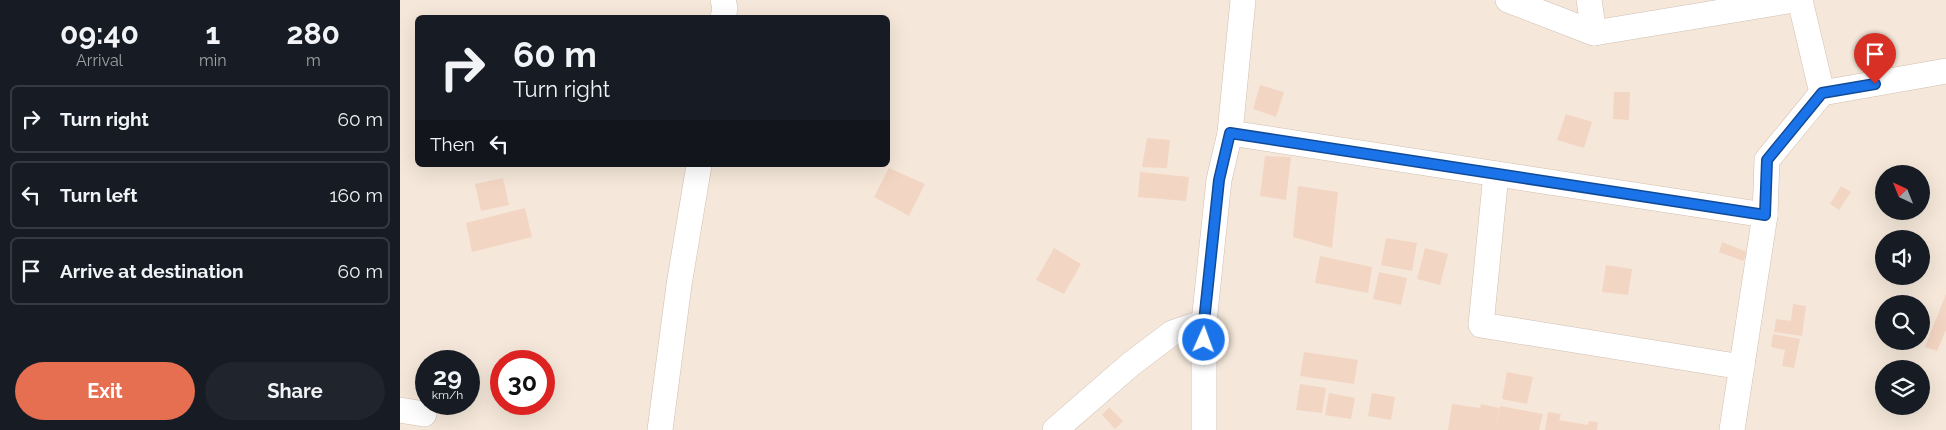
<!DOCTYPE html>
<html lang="en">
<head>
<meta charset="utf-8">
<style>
	:root { --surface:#171b24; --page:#20242c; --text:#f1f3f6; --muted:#9ea1a6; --line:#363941; --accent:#e76f51 }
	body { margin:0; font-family:Raleway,sans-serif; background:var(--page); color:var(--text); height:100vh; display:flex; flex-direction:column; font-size:19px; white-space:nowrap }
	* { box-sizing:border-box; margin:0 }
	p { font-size:16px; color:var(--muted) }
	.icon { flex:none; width:28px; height:28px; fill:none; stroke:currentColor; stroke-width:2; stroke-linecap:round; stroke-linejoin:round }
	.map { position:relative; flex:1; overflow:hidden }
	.drawer { display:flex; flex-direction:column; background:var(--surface); width:400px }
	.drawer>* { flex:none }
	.banner { position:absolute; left:15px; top:15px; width:475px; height:152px; border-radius:8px; box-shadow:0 5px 20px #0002; background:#171b24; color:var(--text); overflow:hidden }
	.needle { width:32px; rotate:317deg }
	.fabs { position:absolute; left:1475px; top:165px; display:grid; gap:10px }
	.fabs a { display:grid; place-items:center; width:55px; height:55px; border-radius:50%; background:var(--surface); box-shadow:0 5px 20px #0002; font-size:25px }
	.speed { position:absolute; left:15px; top:350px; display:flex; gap:10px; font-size:25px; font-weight:700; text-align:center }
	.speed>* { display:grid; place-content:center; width:65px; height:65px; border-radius:50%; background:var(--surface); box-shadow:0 5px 20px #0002; line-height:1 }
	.speed small { font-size:12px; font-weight:400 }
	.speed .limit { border:8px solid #d22; background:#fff; color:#111 }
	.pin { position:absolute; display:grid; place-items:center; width:42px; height:42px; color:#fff; margin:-51px -21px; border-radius:50% 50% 50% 0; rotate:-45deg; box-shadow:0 0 5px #0007 }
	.pin .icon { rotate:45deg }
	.me { position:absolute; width:55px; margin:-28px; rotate:2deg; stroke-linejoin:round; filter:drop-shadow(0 0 4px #0008) }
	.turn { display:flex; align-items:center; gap:18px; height:105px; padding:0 15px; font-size:22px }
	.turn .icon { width:65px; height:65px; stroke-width:2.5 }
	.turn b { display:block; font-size:35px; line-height:42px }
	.then { display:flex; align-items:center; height:48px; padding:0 15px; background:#0003; gap:10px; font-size:19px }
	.eta { display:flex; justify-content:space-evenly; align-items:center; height:85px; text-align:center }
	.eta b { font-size:30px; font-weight:700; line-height:35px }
	.button { display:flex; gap:10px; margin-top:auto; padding:10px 15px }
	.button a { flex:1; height:58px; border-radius:30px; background:var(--accent); color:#fff; font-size:20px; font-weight:700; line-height:58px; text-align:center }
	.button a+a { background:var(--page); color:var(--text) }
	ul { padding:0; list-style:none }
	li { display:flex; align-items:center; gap:15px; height:68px; margin:0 10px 8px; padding:0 5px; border:2px solid var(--line); border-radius:8px }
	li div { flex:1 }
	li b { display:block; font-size:19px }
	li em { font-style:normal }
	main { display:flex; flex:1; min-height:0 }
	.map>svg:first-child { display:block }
	.residential { fill:#f5e8da; fill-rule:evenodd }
	.building { fill:#f3d5c3 }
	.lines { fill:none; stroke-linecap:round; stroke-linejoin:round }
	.minor-casing { stroke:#d1beb0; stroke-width:26 }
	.minor { stroke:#fff; stroke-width:25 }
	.route-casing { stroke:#114b97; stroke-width:12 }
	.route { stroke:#1a73e8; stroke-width:9 }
</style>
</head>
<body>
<main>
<section class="drawer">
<div class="eta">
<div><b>09:40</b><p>Arrival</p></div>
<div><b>1</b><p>min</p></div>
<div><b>280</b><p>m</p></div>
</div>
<ul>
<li><svg class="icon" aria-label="right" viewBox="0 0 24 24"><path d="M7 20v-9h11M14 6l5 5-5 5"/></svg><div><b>Turn right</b></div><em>60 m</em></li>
<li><svg class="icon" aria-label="left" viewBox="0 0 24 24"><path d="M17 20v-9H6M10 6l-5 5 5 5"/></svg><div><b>Turn left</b></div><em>160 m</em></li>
<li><svg class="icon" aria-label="arrive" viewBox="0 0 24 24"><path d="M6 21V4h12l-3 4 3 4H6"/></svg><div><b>Arrive at destination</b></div><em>60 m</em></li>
</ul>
<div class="button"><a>Exit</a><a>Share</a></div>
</section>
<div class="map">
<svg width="1546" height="430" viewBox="0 0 1546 430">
	<rect width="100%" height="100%" fill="#fdf6ec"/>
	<path class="residential" d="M0 0H1546V430H0ZM18 18H488V165H18ZM1484 174H1521V211H1484ZM1484 239H1521V276H1484ZM1484 304H1521V341H1484ZM26 361H69V404H26ZM101 361H144V404H101ZM1484 369H1521V406H1484Z"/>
	<g class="building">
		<path d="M860 85 884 92 876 117 853 109Z"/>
		<path d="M1214 92H1230L1229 120 1213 119Z"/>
		<path d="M1166 114 1192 122 1184 148 1157 140Z"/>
		<path d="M747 138 770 140 767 168 742 167Z"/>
		<path d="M865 156 891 157 886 200 860 196Z"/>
		<path d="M489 168 525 184 509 216 474 197Z"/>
		<path d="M740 172 789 177 786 201 738 197Z"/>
		<path d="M103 178 109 205 81 211 75 184Z"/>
		<path d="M898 186 938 192 932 248 893 237Z"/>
		<path d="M1441 186 1451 192 1439 210 1430 204Z"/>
		<path d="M125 208 132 237 72 252 66 223Z"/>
		<path d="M986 238 1017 243 1012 271 981 265Z"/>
		<path d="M1322 242 1347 252 1343 261 1319 252Z"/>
		<path d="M654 248 681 264 664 294 636 280Z"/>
		<path d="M1025 248 1048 254 1040 285 1017 279Z"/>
		<path d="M920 256 972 267 968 293 915 283Z"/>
		<path d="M1206 265 1232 269 1228 295 1202 292Z"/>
		<path d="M979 272 1007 278 1001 305 973 299Z"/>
		<path d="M1546 294V330L1537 351 1525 347Z"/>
		<path d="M1393 304 1406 306 1402 336 1374 332 1376 319 1391 321Z"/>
		<path d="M1373 334 1400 339 1394 368 1382 366 1385 350 1371 347Z"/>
		<path d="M904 352 958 360 954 384 900 376Z"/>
		<path d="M1107 372 1133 377 1127 404 1102 399Z"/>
		<path d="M900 384 926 388 922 413 896 410Z"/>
		<path d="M929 393 955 398 951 419 925 415Z"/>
		<path d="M972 393 995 397 991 420 968 416Z"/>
		<path d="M1052 404 1080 408 1081 404 1099 408 1096 428 1100 406 1143 414 1139 430H1048Z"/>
		<path d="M709 407 723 421 715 429 702 415Z"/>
		<path d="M1148 412 1161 414 1159 420 1188 425 1189 421 1198 422 1197 430H1145Z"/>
	</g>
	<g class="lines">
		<defs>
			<g id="minor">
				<path d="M323 0 325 8 323 18"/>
				<path d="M1108 0 1194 33"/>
				<path d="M1189 0 1194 33 1394 0"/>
				<path d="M1400 0 1422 93"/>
				<path d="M830 133 1365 215"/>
				<path d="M1096 174 1081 325 1342 367"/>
				<path d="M0 410 24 414"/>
				<path d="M260 430 279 285 299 165"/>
				<path d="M655 430 731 364 772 333 804 322"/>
				<path d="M804 430V322L819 180 830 133 843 0"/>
				<path d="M1332 430 1365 215 1367 160 1422 93 1546 71"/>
			</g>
		</defs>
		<use href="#minor" class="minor-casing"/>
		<use href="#minor" class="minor"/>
	</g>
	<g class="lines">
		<defs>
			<path id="route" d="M804 340V322L819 180 830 133 1365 215 1367 160 1422 93 1475 84"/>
		</defs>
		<use href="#route" class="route-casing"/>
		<use href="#route" class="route"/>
	</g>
</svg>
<div class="fabs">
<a><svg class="needle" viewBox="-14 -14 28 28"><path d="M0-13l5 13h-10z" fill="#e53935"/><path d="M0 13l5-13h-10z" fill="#9ea1a6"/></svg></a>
<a><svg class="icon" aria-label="sound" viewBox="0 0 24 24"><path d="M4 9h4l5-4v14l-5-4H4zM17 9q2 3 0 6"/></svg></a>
<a><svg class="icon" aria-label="search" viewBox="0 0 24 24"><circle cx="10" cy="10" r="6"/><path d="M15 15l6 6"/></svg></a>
<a><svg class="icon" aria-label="layers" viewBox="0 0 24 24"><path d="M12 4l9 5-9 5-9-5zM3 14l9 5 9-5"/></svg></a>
</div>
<div class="speed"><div>29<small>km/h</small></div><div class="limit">30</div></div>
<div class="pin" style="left:1475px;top:84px;background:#d93025"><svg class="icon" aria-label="arrive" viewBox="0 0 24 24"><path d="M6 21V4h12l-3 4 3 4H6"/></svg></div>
<svg class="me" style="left:804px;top:340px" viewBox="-20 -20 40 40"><circle r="17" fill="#1a73e8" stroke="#fff" stroke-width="3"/><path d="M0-11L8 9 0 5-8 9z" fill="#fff"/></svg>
<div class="banner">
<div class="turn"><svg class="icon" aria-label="right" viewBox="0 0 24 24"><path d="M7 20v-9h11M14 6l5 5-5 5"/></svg><div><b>60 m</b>Turn right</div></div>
<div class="then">Then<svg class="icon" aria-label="left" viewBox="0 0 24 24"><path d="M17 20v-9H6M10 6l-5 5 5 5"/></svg></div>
</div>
</div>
</main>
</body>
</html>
